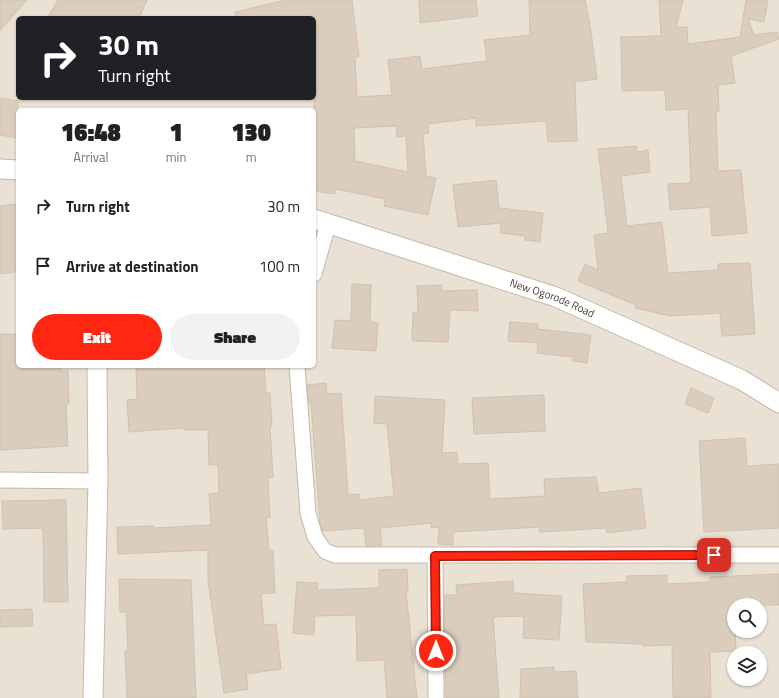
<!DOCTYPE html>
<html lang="en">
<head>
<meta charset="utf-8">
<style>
	:root { --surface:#fff; --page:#f2f2f2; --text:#222; --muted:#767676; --accent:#ff2712 }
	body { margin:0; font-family:"Titillium Web",sans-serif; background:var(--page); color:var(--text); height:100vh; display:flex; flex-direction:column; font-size:15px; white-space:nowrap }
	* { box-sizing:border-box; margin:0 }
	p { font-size:13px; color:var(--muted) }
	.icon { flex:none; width:22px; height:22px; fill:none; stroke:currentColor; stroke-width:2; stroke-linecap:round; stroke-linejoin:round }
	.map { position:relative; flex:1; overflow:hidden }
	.sheet { position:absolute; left:16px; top:108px; width:300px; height:260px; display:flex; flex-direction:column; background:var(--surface); border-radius:6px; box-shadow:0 1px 3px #0004 }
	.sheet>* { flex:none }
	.hud { position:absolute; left:16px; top:16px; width:300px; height:84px; border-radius:6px; box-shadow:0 1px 3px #0004; background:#202124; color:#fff; overflow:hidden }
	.controls { position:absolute; left:727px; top:598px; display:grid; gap:8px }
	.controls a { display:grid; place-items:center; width:40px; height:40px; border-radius:50%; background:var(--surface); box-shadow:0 1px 3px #0004; font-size:20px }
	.pin { position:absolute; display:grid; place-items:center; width:34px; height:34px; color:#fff; margin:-17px; border-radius:8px; box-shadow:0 2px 6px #0006 }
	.me { position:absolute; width:44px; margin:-22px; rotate:0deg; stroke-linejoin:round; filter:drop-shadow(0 0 3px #0008) }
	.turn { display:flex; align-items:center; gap:14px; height:84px; padding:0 16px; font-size:18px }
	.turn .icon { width:52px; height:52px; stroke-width:2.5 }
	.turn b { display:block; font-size:28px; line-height:34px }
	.eta { display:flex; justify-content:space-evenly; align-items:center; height:68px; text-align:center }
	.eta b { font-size:24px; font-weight:800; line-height:28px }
	.button { display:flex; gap:8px; margin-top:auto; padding:8px 16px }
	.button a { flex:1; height:46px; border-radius:24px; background:var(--accent); color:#fff; font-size:16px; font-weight:800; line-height:46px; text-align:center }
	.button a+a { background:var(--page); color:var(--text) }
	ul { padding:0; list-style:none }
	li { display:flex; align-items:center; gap:12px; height:60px; padding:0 16px }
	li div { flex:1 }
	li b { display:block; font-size:15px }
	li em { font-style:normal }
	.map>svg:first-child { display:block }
	.residential { fill:#e9e1d3; fill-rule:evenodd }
	.building { fill:#dacdbd; stroke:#d2c1ac; fill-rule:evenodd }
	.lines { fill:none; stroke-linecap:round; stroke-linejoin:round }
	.minor-casing { stroke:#c3b9aa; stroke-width:17 }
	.tertiary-casing { stroke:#c3b9aa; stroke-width:21 }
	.minor { stroke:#fff; stroke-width:15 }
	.tertiary { stroke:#fff; stroke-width:19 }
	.route-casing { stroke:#a6190c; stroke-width:10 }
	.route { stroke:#ff2712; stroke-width:7 }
	.labels { text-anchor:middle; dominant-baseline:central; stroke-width:3; stroke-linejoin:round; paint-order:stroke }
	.street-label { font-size:11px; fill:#473f34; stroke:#fff }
</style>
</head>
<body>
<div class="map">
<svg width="779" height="698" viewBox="0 0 779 698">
	<rect width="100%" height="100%" fill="#f4efe5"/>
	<path class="residential" d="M0 0H779V698H0ZM18 18H314V98H18ZM18 110H314V366H18ZM734 605H760V631H734ZM734 653H760V679H734Z"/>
	<g class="building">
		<path d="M0 0H27L0 31Z"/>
		<path d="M58 0H147L139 18H47Z"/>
		<path d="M286 0H352L359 56 355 57 357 97 392 95 388 60 420 56 422 69 487 61 484 40 530 35 529 0H585L591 31 597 79 575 82 577 141 548 142 546 121 476 126V118L428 124 429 133 423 134 426 176 436 178 428 215 384 206 385 199 336 189 335 194 314 191V18H236L235 12ZM396 126 397 137 406 136 408 172 355 161 354 128Z"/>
		<path d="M419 0H476L478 16 420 23Z"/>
		<path d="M659 0H683L676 27H687L688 44 740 37 746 0H768L764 22 748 19 754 35 777 32 779 39 731 56 735 83 718 85 719 111H716L718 171 741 170 747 233 712 236 710 207 670 210 668 184 691 183 688 109 666 110 665 90 622 91 621 37 661 36Z"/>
		<path d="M0 98 18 101V138L0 135Z"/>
		<path d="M637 146V152L648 150 650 172 621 176 627 226 662 222 668 273 718 270V264L750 263 755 334 722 336 720 313 670 316 635 308 636 305 578 281 585 264 598 270 594 235 608 233 598 149Z"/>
		<path d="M496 180 499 208 543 213 540 242 525 240V236L500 233 501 223 458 227 453 185Z"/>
		<path d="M18 204V270H15V272L0 274V206Z"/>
		<path d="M352 284 371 285 370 322 378 323 376 351 332 348 335 320 351 321Z"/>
		<path d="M442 285V291L477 290 478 311 450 310 448 342 412 341 413 313H418L417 286Z"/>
		<path d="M510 322 538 324V329L591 335 587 363 573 361V357L537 353 538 343 508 341Z"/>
		<path d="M0 334H18V366H61L60 371H68L69 404H66L68 446 0 450Z"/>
		<path d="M136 366H264L266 393H270L272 426H270L273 478H268L270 517 266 518 269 550H273L275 593 261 594 264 625 276 624 281 669 246 674 248 689 224 693 208 580V550L118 554 117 527 154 526V528L211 525 209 494 219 493 218 465H209L208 430H184V428L129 432 127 400 137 399Z"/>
		<path d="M326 383 327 394 341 393 348 495 359 494 360 500 394 496 387 424 374 423 375 396 445 400 442 453 457 452 458 464 488 463 490 499 545 496 544 479 596 477 599 493 641 488 646 528 607 533 606 528 540 532 539 527 453 532V545L438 544 439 527 431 528V523L380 528 382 545 371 546H366L364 528 322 531 320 522 311 403H309L307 385Z"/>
		<path d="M691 388 714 398 708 413 685 404Z"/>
		<path d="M544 395 545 431 474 434 472 398Z"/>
		<path d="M745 438 747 466 779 464V528L704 532 699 441Z"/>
		<path d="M66 500 68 602H44L43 528 3 529 2 501Z"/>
		<path d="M407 569 408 591 406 592 417 698H387L384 660 357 661 356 615 315 616 314 635 293 633 297 582 318 583 317 590 379 588V570Z"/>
		<path d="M779 574V605H734L736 651 710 652 711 698H673L672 645 642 646V644L586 642 583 584 627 582V576L667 575V584L710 582V577Z"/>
		<path d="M119 579 191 580 196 698H127L125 651H128L126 612H120Z"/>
		<path d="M513 581 514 593 562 596 559 640 523 638 524 616 493 617 499 698H446L444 595H457L456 585Z"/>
		<path d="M32 609 33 626 0 627V610Z"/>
		<path d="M554 667V672L576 671 578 698H520L521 669Z"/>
	</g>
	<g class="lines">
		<defs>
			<g id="minor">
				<path d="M314 274 328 224"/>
				<path d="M297 366 308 513 315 537 325 551 335 555H779"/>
				<path d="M0 480 98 481"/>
				<path d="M435 556 436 698"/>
			</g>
			<g id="tertiary">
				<path d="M0 169 18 170"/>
				<path id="s1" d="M314 219 556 297 742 380 779 403"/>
				<path d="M93 698 98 481 97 366"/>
			</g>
		</defs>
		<use href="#minor" class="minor-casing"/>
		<use href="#tertiary" class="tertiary-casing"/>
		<use href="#minor" class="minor"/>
		<use href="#tertiary" class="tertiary"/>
	</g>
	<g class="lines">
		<defs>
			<path id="route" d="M436 651 435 556 714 555"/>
		</defs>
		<use href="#route" class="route-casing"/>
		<use href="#route" class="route"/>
	</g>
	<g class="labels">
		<g class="street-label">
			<text stroke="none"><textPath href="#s1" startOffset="251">New Ogorode Road</textPath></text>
		</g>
	</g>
</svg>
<div class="controls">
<a><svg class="icon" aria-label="search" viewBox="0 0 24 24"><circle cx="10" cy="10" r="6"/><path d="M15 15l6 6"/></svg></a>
<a><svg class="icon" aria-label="layers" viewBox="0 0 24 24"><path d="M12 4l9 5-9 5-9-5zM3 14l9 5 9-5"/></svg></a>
</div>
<div class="pin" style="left:714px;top:555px;background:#d93025"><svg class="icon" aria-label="arrive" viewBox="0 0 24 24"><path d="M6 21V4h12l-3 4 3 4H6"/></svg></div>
<svg class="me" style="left:436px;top:651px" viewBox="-20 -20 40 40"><circle r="17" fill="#ff2712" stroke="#fff" stroke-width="3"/><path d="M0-11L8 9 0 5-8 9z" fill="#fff"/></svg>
<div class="hud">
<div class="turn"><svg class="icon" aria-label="right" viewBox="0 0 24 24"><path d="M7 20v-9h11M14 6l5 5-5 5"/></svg><div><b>30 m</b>Turn right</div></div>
</div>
<section class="sheet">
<div class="eta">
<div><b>16:48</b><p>Arrival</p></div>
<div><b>1</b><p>min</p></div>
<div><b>130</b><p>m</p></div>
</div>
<ul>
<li><svg class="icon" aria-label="right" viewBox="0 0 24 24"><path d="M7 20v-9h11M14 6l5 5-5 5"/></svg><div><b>Turn right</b></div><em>30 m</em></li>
<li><svg class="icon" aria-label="arrive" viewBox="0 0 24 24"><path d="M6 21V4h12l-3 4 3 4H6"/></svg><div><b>Arrive at destination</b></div><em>100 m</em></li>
</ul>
<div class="button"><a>Exit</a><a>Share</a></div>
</section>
</div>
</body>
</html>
